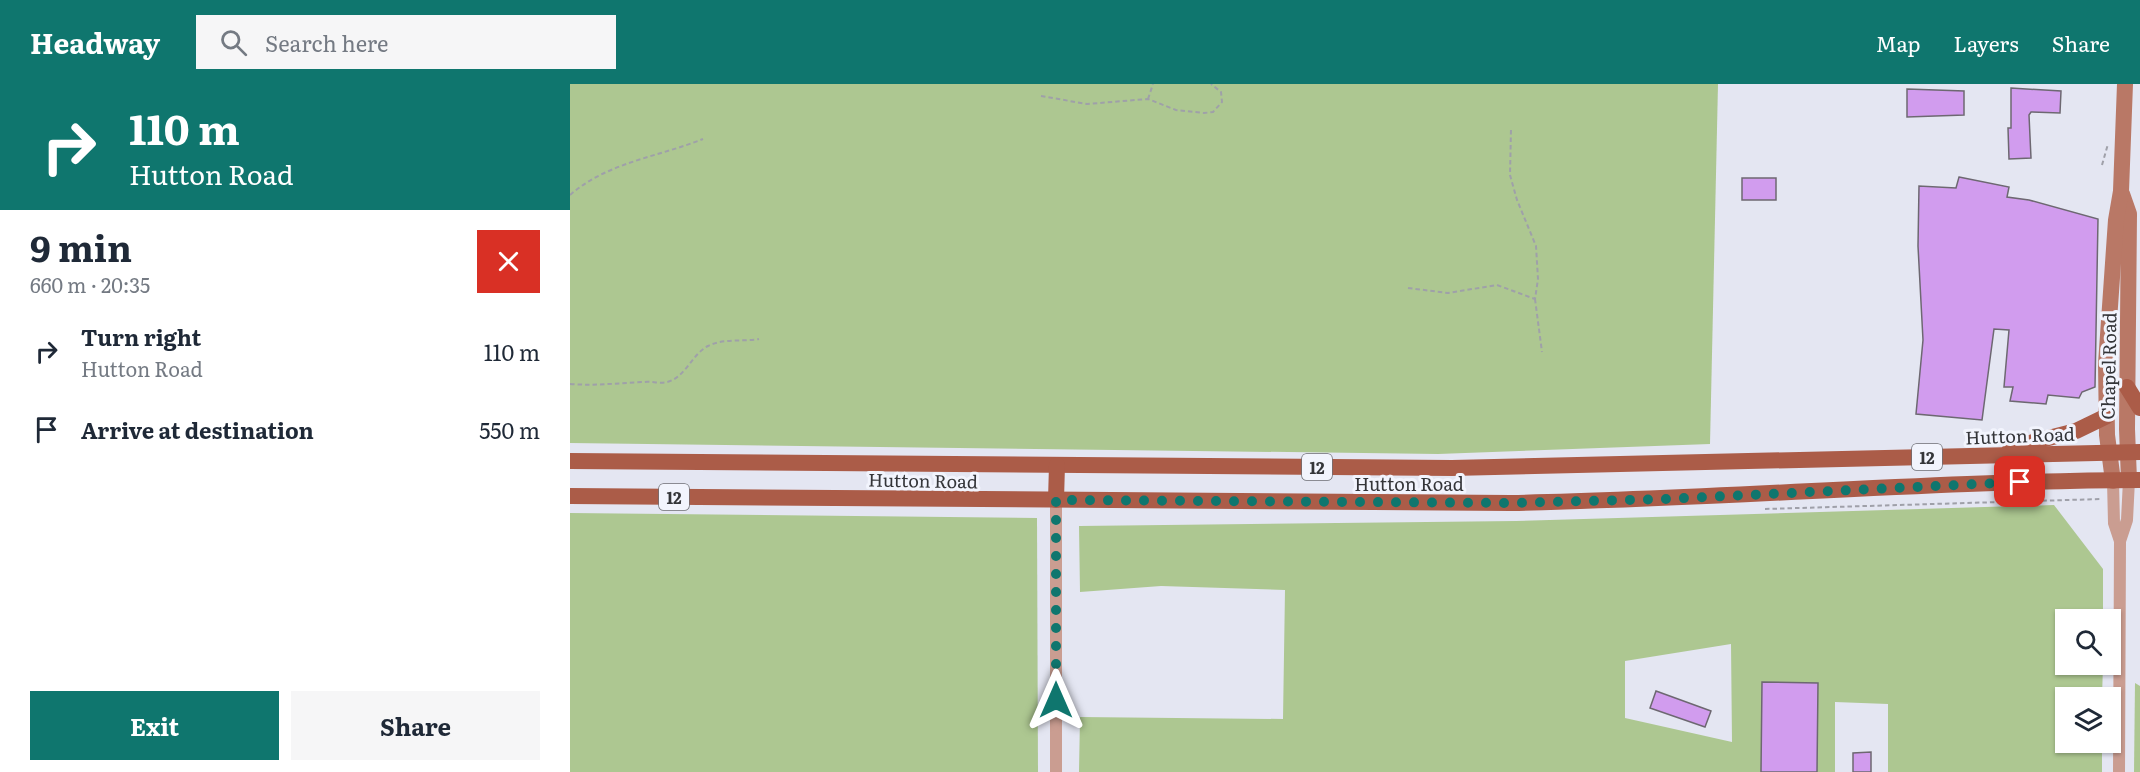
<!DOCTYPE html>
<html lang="en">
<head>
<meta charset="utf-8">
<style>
	:root { --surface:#fff; --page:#f6f6f7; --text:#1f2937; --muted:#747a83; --accent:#0f766e }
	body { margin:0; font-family:Literata,serif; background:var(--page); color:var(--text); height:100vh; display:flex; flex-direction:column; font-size:22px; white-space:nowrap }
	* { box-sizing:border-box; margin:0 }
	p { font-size:20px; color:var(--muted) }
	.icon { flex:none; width:33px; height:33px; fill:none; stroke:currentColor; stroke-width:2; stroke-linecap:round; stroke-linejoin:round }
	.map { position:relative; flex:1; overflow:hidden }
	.side { display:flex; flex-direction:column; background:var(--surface); width:570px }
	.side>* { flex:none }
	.hud { background:#0f766e; color:#fff; overflow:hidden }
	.buttons { position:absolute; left:1485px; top:525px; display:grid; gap:12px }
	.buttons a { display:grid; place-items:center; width:66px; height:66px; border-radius:0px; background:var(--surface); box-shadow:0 2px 4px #0004; font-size:30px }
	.pin { position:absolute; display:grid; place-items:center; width:51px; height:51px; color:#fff; margin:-26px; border-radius:12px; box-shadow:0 3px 9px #0006 }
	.me { position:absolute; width:66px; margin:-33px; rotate:0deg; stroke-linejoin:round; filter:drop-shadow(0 0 4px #0008) }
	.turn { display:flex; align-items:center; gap:21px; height:126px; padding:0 30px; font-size:27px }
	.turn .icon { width:78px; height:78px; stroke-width:2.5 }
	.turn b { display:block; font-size:42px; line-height:51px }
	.round { display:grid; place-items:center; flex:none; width:63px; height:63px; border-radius:0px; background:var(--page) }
	.overview { display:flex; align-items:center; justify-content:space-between; height:102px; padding:0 30px }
	h1 { font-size:36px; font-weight:700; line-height:45px }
	.button { display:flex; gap:12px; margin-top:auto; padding:12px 30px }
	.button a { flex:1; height:69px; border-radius:0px; background:var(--accent); color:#fff; font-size:24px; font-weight:700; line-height:69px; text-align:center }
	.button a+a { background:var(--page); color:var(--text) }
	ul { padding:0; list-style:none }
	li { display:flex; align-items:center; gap:18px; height:78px; padding:0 30px }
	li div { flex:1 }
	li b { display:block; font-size:22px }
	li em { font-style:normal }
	header { display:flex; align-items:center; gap:36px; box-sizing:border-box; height:84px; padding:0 30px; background:var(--accent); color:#fff }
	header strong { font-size:28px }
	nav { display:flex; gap:33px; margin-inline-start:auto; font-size:21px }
	.search { width:420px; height:54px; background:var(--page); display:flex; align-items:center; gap:15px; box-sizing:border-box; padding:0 21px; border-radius:0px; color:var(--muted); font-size:22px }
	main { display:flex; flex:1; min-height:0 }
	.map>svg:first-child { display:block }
	.green { fill:#adc791; fill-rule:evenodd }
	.building { fill:#d19cee; stroke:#6d6871; stroke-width:1.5 }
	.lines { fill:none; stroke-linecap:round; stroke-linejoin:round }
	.path { stroke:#9fa0a9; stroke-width:2; stroke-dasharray:4.5 3; stroke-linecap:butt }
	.minor { stroke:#ca9d91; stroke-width:12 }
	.secondary { stroke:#b97866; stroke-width:16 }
	.primary { stroke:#ab5c48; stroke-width:16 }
	.route { stroke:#0f766e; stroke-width:10; stroke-dasharray:0 18 }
	.labels { text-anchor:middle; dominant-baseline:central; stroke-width:6; stroke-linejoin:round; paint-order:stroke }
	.shield { fill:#f2f4fd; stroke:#6d6e74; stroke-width:1.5 }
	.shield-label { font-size:16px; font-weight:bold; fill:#343539 }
	.street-label { font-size:18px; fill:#343539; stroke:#f2f4fd }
</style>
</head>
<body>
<header>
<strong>Headway</strong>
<div class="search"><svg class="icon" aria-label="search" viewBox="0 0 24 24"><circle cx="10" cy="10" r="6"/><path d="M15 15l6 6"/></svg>Search here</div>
<nav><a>Map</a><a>Layers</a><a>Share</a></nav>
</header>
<main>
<section class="side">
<div class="hud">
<div class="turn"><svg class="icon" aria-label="right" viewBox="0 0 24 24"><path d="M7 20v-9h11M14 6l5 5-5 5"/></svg><div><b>110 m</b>Hutton Road</div></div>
</div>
<div class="overview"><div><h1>9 min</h1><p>660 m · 20:35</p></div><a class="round" style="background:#d93025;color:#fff"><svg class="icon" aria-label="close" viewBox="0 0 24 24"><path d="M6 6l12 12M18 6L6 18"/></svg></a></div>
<ul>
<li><svg class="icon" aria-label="right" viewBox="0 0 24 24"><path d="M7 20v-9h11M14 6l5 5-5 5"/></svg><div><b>Turn right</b><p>Hutton Road</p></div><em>110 m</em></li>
<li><svg class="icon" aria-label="arrive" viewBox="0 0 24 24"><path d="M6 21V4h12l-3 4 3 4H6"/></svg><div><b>Arrive at destination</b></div><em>550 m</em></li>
</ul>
<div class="button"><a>Exit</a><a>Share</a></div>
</section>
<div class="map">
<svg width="1570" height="688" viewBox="0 0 1570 688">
	<rect width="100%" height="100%" fill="#e4e6f2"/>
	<g class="green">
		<path d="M0 0H1148L1140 360 868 370 0 359Z"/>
		<path d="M1484 421 1533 485V535L1496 536V580L1533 581 1532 613 1496 614V658L1532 659V688H1318V620L1265 618V688H509L510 633 713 635 715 506 591 502 510 508 509 442 946 437ZM1161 560 1162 658 1055 634V577Z"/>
		<path d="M0 429 467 434 468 688H0Z"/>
		<path d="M1565 599 1570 602V688H1564Z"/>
	</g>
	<g class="building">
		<path d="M1441 4 1491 7 1490 29 1461 28 1459 31 1461 74 1439 75 1438 44H1441Z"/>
		<path d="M1337 5 1394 7V31L1337 33Z"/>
		<path d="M1389 93 1439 103 1437 113 1459 116 1528 135 1525 303 1512 308 1509 314 1478 311 1476 320 1440 317 1443 303H1434L1439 246 1424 245 1412 336 1346 330 1353 256 1348 162 1349 102 1386 104Z"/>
		<rect x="1172" y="94" width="34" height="22"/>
		<path d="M1192 598 1248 599 1247 688H1191Z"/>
		<path d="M1086 607 1141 627 1135 643 1080 624Z"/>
		<path d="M1301 668V688H1283V669Z"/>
	</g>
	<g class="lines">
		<g class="path">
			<path d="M471 12 517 20 578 15 606 26 634 29 643 28 652 18 651 8 641 0"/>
			<path d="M578 15 583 0"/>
			<path d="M1532 81 1538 60"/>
			<path d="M0 111C38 78 88 73 133 55"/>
			<path d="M838 204 878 209 927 201 965 215 968 195 966 162 947 116 940 91 941 45"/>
			<path d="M965 215 972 268"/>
			<path d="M0 300C26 302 49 299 74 298 81 297 90 300 97 298 115 294 122 270 138 262 154 254 172 258 189 255"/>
			<path d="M1195 425 1531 415"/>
		</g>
		<g class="minor">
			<path d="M1543 397 1544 439 1550 457"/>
			<path d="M486 688V416"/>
			<path d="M1549 688 1550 457 1557 436 1559 396"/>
		</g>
		<g class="secondary">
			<path d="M1552 110 1559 130 1557 345 1559 396"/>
			<path d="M1543 397 1537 351 1536 280 1546 136 1551 107 1555 0"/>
		</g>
		<g class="primary">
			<path d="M1557 303 1570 324"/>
			<path d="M1439 367 1463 358 1506 347 1537 332"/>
			<path d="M0 377 882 384 1570 368"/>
			<path d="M0 412 941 419C1151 415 1360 397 1570 396"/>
			<path d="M486 416 487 381"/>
		</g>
	</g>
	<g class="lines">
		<path class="route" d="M486 616V416L941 419 1095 415 1450 398"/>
	</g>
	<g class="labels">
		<g class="shield">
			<rect x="1342" y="360" width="30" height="26" rx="4.5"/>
			<rect x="732" y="370" width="30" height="26" rx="4.5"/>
			<rect x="89" y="400" width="30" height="26" rx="4.5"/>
		</g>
		<g class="shield-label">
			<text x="1357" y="373">12</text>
			<text x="747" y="383">12</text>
			<text x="104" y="413">12</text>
		</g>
		<g class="street-label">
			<text transform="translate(1538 282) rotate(-89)">Chapel Road</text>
			<text transform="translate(1450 351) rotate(-2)">Hutton Road</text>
			<text transform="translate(353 396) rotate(1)">Hutton Road</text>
			<text x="839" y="399">Hutton Road</text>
		</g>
	</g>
</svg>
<div class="buttons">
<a><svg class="icon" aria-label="search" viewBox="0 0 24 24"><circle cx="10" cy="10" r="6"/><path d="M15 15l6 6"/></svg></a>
<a><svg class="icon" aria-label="layers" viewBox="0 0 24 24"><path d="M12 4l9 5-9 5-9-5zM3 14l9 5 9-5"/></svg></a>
</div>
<div class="pin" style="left:1450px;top:398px;background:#d93025"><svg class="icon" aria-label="arrive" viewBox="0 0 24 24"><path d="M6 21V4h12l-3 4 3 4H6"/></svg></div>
<svg class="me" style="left:486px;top:616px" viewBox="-20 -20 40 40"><path d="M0-17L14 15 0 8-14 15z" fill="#0f766e" stroke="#fff" stroke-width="4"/></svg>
</div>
</main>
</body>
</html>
